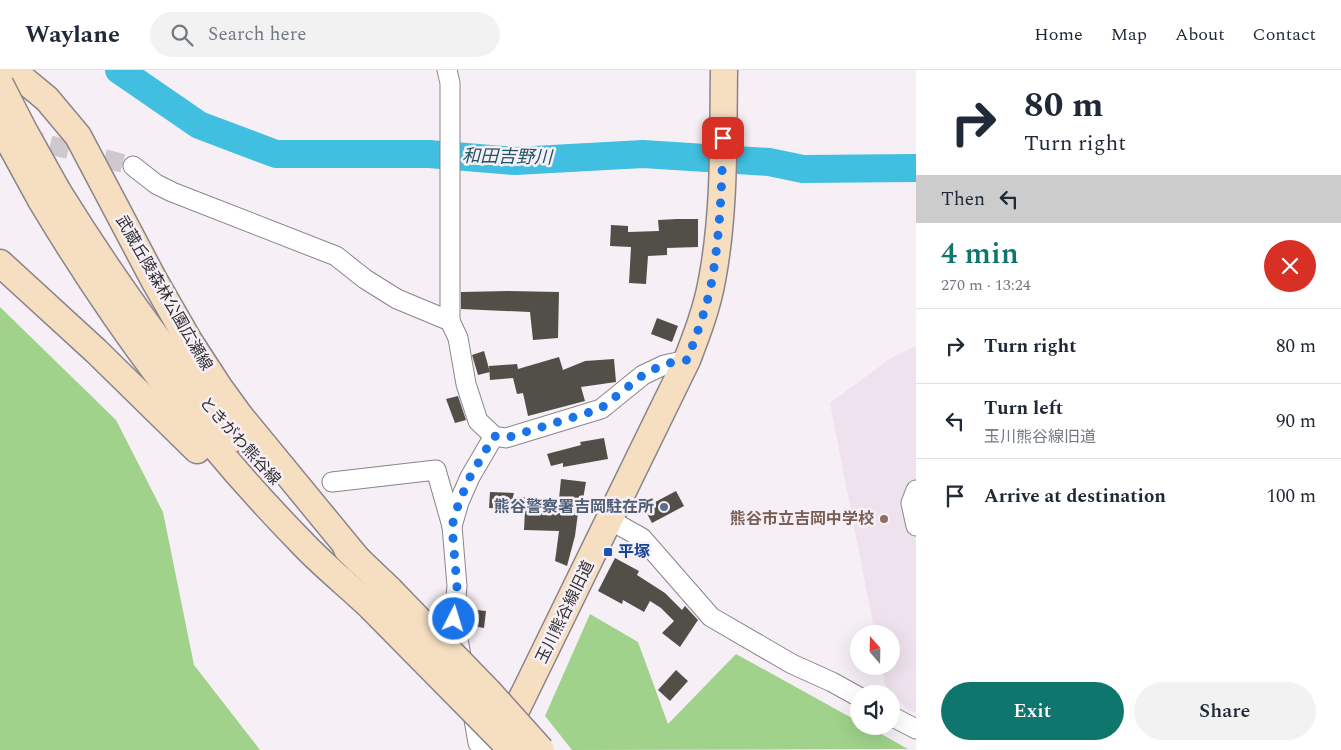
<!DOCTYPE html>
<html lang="en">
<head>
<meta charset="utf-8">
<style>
	:root { --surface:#fff; --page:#f2f2f3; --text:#1f2937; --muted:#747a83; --line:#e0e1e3; --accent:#0f766e }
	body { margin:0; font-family:Spectral,"Noto Sans JP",serif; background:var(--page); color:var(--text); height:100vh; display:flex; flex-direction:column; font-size:19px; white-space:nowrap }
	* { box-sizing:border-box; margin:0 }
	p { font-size:16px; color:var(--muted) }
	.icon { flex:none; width:28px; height:28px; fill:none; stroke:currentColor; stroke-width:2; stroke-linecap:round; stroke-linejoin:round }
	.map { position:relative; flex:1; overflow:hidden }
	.side { display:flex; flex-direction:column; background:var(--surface); width:425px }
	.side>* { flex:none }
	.banner { background:#fff; color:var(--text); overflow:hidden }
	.needle { width:32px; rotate:340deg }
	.controls { position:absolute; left:850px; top:555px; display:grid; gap:10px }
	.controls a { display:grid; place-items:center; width:50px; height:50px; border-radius:50%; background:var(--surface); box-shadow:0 5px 20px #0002; font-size:25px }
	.pin { position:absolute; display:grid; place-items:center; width:42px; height:42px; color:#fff; margin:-21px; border-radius:10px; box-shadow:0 2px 8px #0006 }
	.me { position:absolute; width:55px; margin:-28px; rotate:5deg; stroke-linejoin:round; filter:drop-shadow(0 0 4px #0008) }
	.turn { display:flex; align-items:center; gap:18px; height:105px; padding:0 25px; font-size:22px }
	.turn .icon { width:65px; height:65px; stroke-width:2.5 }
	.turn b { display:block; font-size:35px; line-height:42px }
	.then { display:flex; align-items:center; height:48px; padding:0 25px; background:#0003; gap:10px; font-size:19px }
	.round { display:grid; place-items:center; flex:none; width:52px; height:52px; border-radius:26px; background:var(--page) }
	.headline { display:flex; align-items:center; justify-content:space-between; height:85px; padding:0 25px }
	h1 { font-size:30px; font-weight:600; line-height:38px; color:var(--accent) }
	.cta { display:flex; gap:10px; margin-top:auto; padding:10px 25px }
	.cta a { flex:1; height:58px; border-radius:30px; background:var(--accent); color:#fff; font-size:20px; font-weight:600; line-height:58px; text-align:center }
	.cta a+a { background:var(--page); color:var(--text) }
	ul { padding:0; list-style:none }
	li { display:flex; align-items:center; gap:15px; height:75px; padding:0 25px; border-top:1px solid var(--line) }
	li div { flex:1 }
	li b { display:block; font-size:19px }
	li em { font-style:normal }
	header { display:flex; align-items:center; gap:30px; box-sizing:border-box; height:70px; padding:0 25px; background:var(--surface); border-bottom:1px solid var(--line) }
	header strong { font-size:24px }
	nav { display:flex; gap:28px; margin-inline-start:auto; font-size:18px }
	.search { width:350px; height:45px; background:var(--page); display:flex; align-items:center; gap:12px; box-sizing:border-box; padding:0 18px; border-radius:28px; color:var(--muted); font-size:19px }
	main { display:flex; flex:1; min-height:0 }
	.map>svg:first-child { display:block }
	.built { fill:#eee2ee }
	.green { fill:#a0d28b }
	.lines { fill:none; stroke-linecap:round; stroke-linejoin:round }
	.river { stroke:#40bfe0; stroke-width:28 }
	.building { fill:#524f49 }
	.street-tunnel { stroke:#cfc9cf; stroke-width:19; stroke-dasharray:19 9; stroke-linecap:butt }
	.street-casing { stroke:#8a848a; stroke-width:21 }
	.secondary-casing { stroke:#8a848a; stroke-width:29 }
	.street { stroke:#fff; stroke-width:19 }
	.secondary { stroke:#f6dec1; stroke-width:26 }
	.secondary-bridge-casing { stroke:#8a848a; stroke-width:29; stroke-linecap:butt }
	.secondary-bridge { stroke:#f6dec1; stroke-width:26 }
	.route { stroke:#1a73e8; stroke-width:9; stroke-dasharray:0 16.2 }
	.service-dot { fill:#5c6f8a; stroke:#f6f0f6; stroke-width:2 }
	.education-dot { fill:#8d6e63; stroke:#f6f0f6; stroke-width:2 }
	.transit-dot { fill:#1a4fb4; stroke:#f6f0f6; stroke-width:2 }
	.labels { text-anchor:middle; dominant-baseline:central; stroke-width:5; stroke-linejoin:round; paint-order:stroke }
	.street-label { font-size:16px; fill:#312f31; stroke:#f6f0f6 }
	.service-label { font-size:16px; font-weight:bold; fill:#4e5e75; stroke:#f6f0f6; text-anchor:end }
	.education-label { font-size:16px; font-weight:bold; fill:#785e54; stroke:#f6f0f6; text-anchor:end }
	.transit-label { font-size:16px; font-weight:bold; fill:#164399; stroke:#f6f0f6; text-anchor:start }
	.water-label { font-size:18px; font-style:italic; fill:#205462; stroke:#f6f0f6 }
</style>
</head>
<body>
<header>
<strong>Waylane</strong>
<div class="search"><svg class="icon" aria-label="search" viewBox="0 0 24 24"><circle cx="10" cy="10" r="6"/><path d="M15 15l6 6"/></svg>Search here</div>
<nav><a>Home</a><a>Map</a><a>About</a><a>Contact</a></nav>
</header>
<main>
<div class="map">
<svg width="916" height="680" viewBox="0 0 916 680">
	<rect width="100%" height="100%" fill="#f6f0f6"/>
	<path class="built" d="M916 276V642L909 641 885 615 882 596H891V564H875L830 333 891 288Z"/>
	<g class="green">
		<path d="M0 237 116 350 163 442 194 595 260 680H0Z"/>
		<path d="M590 544 638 572 668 654 736 584 859 652V656H867L908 679 572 680 545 646Z"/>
	</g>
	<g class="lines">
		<path class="river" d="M119 0 199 55 276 84H429L515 91 643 84 769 92 803 99 916 98"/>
	</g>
	<g class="building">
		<path d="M677 149H698V177L667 178V185L648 186 646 214 629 213 631 177 610 176 611 155 628 156V162L659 161 658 150Z"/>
		<path d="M508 221 559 222 558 268 533 270 530 242 461 239V222Z"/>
		<path d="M657 248 678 256 672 272 651 264Z"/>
		<path d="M484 281 490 302 478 305 472 285Z"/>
		<path d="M559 287 563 300 585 291 614 289 616 312 581 317 585 331 528 346 523 323 517 324 513 308 490 310 489 296 517 294 518 299Z"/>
		<path d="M458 326 466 350 455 353 446 329Z"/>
		<path d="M604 368 608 389 563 397V393L551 396 547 384 581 375 580 372Z"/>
		<path d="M561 409 586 412 583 429 580 428 575 466 567 496 555 491 559 461 524 460 525 439 489 438 490 422 514 423 513 427 559 429Z"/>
		<path d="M676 421 684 436 652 453 644 438Z"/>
		<path d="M615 488 639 501 637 505 665 523 682 540 685 536 698 550 680 577 662 563 674 551 661 538 650 531 644 542 623 530 622 534 598 521Z"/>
		<path d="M468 539 486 541 484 558 467 555Z"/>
		<path d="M676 600 688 611 670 631 658 620Z"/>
	</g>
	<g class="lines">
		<path class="street-tunnel" d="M23 68 133 96"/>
		<defs>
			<g id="street">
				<path d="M447 0 450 13V251L458 268 466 314 478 351 494 366 506 368 601 339 643 305 664 295 687 290"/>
				<path d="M133 96 156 114 172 122 336 186 365 209 397 229 450 251"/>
				<path d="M332 412 436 400 452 456"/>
				<path d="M916 420 911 433 916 456"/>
				<path d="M610 450 642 468 711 547 792 594 832 612 859 627"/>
				<path d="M463 596 454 549 457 516 452 456 459 432 470 407 494 366"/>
				<path d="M472 638 478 673 483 680"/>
				<path d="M891 646 916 659"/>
			</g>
			<g id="secondary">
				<path d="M12 0 47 29 78 66 154 210 189 271 219 317 240 346 360 492"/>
				<path d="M57 120C112 209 168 288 237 368"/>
				<path d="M41 130C117 257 200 369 304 475 325 497 349 516 371 537"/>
				<path d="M0 193 96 281 197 380"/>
				<path d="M347 479 390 520"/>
				<path d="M503 667 687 290C697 264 707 238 712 210 725 141 723 70 724 0"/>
			</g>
		</defs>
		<use href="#street" class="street-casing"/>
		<use href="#secondary" class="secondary-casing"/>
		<use href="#street" class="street"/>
		<use href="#secondary" class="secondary"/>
		<defs>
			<g id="secondary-bridge">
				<path d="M0 14 23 59 57 120"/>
				<path d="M0 55 41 130"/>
				<path d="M390 520 488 621 541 680"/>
				<path d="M371 537 512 680"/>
			</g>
		</defs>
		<use href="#secondary-bridge" class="secondary-bridge-casing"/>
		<use href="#secondary-bridge" class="secondary-bridge"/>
	</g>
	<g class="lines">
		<path class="route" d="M454 549 457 516 452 456 459 432 470 407 494 366 506 368 600 339 643 305 664 294 687 290C697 264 707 237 712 210 720 163 722 115 723 68"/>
	</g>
	<circle class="service-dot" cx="664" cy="437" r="5"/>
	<circle class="education-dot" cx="884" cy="449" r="5"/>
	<rect class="transit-dot" x="603" y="477" width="10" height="10" rx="2.5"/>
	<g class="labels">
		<g class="street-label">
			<text transform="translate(164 223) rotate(60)">武蔵丘陵森林公園広瀬線</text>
			<text transform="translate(240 371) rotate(48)">ときがわ熊谷線</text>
			<text transform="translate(565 542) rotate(-64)">玉川熊谷線旧道</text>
		</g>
		<g class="service-label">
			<text x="654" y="437">熊谷警察署吉岡駐在所</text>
		</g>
		<g class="education-label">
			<text x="874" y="449">熊谷市立吉岡中学校</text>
		</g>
		<g class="transit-label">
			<text x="618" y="482">平塚</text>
		</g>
		<g class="water-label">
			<text transform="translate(507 87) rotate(1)">和田吉野川</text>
		</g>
	</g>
</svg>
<div class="controls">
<a><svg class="needle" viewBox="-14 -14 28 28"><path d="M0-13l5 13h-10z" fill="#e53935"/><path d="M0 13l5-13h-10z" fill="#747a83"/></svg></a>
<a><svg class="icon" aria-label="sound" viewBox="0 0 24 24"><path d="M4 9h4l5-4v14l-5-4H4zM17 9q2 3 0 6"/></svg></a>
</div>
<div class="pin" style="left:723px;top:68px;background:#d93025"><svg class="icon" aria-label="arrive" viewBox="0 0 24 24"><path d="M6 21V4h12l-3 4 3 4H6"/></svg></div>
<svg class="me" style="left:454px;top:549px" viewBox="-20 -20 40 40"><circle r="17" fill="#1a73e8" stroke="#fff" stroke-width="3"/><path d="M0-11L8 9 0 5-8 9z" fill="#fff"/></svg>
</div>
<section class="side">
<div class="banner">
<div class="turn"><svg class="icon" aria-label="right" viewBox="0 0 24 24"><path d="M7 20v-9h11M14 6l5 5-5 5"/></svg><div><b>80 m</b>Turn right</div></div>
<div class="then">Then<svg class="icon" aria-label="left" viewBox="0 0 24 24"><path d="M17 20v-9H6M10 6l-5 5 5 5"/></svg></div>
</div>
<div class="headline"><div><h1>4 min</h1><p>270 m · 13:24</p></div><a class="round" style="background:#d93025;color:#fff"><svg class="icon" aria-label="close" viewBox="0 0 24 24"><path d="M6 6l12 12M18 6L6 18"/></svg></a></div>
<ul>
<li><svg class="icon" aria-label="right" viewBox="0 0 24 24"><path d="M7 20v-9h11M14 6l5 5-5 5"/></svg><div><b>Turn right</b></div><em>80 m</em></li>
<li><svg class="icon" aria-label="left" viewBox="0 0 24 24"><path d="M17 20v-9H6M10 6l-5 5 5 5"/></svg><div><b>Turn left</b><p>玉川熊谷線旧道</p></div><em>90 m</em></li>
<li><svg class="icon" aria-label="arrive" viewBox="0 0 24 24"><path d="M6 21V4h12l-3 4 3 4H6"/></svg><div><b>Arrive at destination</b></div><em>100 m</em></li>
</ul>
<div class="cta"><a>Exit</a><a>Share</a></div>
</section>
</main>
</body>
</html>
